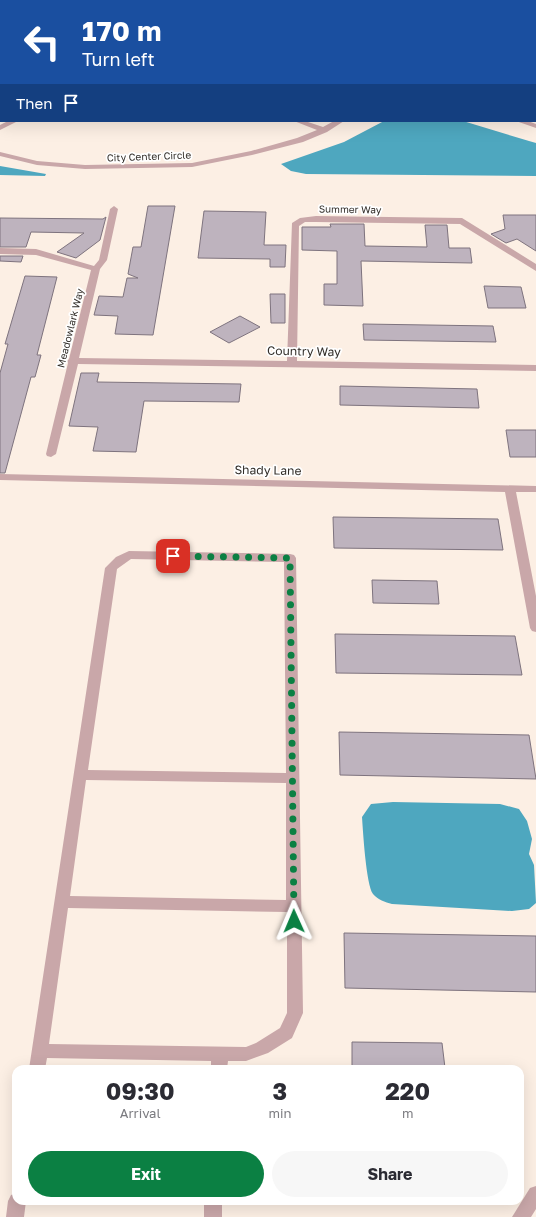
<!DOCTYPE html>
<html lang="en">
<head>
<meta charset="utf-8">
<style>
	:root { --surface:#fff; --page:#f7f7f7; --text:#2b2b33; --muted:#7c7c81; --accent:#0b8043 }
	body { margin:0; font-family:"Golos Text",sans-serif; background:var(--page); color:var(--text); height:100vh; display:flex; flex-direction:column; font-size:15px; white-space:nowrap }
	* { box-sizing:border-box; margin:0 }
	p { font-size:13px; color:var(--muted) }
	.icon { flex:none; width:22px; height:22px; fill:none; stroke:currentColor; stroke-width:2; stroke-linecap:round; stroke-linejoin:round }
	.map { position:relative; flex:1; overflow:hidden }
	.panel { position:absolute; left:12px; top:1065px; width:512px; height:140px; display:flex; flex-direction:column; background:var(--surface); border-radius:12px; box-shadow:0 4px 16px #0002 }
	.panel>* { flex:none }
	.guide { position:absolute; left:0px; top:0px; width:536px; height:122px; box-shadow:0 4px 16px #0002; background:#1a4fa0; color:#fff; overflow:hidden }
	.pin { position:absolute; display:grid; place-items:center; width:34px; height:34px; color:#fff; margin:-17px; border-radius:8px; box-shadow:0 2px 6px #0006 }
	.me { position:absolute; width:44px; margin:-22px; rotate:359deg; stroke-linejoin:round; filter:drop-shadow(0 0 3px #0008) }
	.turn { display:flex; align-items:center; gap:14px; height:84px; padding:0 16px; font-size:18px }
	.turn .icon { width:52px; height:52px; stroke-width:2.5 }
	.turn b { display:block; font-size:28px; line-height:34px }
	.then { display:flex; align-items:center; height:38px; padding:0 16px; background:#0003; gap:8px; font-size:15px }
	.eta { display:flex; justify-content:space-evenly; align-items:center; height:68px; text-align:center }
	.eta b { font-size:24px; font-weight:700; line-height:28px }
	.button { display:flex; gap:8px; margin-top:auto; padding:8px 16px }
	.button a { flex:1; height:46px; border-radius:24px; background:var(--accent); color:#fff; font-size:16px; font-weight:700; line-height:46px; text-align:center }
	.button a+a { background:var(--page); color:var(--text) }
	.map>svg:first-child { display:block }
	.water { fill:#4ea7bf }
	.building { fill:#beb3be; stroke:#7e737e }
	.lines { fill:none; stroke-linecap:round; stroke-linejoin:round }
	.minor { fill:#c9a7a9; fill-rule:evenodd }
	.route { stroke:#0b8043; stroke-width:7; stroke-dasharray:0 12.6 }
	.labels { text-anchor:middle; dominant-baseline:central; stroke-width:3.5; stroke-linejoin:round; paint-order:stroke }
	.far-street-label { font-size:10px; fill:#322e29; stroke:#fff }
	.street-label { font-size:12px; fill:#322e29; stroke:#fff }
</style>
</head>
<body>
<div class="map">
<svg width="536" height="1217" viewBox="0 0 536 1217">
	<rect width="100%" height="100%" fill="#fcefe4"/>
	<g class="water">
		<path d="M384 121H463L529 141 536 143V176L306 174 291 171 281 164 344 142Z"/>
		<path d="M0 166 46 174 45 176 0 175Z"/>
		<path d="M393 802 500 804 519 809 527 821 532 839 529 854 534 865 536 903 529 909 512 911 392 904C385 902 378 900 373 894 366 884 363 831 362 817L371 804Z"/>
	</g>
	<g class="building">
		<path d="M148 206H175L153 335 115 334 118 316 94 315 99 296 123 297 127 278H138L128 274 133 247H141Z"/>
		<path d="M204 211 266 212 264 245H286L285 267H270V259L198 258Z"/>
		<path d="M503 215H536V251L517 239 506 243 491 234 505 229Z"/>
		<path d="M106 217 100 240 76 258 57 252 84 233 31 232 26 247H0V218L103 219Z"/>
		<path d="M330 224H364L365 246 427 247 425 225H447L449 248H470L472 263 361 261 363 306 324 305V284H337V251L302 250V227H331Z"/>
		<path d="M0 256H23L21 262 0 261Z"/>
		<path d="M25 276 57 277 37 355H41L35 377H31L5 473H0V373L8 344H5Z"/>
		<path d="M484 286 521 287 526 308H488Z"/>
		<path d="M270 294H285V323H271Z"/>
		<path d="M240 316 260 327 229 343 210 332Z"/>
		<path d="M363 324 493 326 496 342 364 340Z"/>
		<path d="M81 373H99L97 382 241 384 239 402 144 401 136 452 93 451 98 427 69 426Z"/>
		<path d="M340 386 477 389 479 408 340 405Z"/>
		<path d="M506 430H536V457H510Z"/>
		<path d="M333 517 498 519 503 550 334 548Z"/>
		<path d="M372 580 437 581 439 604 373 603Z"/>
		<path d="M335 634 515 636 522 675 336 673Z"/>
		<path d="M339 732 529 735 536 779 340 775Z"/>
		<path d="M344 933 536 936V992L345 988Z"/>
		<path d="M352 1042 442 1043 445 1068 352 1067Z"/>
	</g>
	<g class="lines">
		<g class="minor">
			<rect x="25" y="0" width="7" height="1"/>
			<rect x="107" y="0" width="6" height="1"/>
			<rect x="142" y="0" width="6" height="1"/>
			<rect x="384" y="0" width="11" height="1"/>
			<rect x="0" y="18" width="1" height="4"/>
			<rect x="535" y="43" width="1" height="4"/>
			<path d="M0 58H1L0 63Z"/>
			<rect x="0" y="69" width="1" height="4"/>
			<rect x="535" y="98" width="1" height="4"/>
			<path d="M8 121H18L0 130V125Z"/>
			<path d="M294 121H305L323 127 334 121H344L327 132 303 142 252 155 192 167 85 169 37 165 0 156V152L37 161 85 165 192 163 251 151 297 138 317 130Z"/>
			<path d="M516 121H528L536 124V128Z"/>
			<path d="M114 206 118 209 107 260 100 269 79 358 287 361 292 223 300 218 316 216 462 218 536 264V271L460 224 316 222H305L299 226 297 361 536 365V371L78 364 56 454 51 457 47 456 46 454 68 363 67 361 69 359 91 270 36 255 0 254V248L36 249 94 266 99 260 110 209Z"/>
			<path d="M0 474 536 486V492H516L536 596V632L532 631 530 628 505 492 0 480Z"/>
			<path d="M129 551 290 554 294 555 296 558 303 1013 292 1038 268 1053 246 1061H228L227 1069H211V1061L47 1058 45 1069H29L105 568 116 557ZM131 559 284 562 286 773 88 770 117 569ZM86 780 286 783V900L70 896ZM68 908 287 912V1013L280 1028 256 1043 246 1047 49 1044Z"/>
			<path d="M536 1186V1209L531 1217H512L530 1188Z"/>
			<path d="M16 1193V1201H26L24 1217H6L8 1201 11 1195Z"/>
			<rect x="204" y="1201" width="18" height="16"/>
		</g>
	</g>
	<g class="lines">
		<path class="route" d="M173 556 290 558 294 921"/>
	</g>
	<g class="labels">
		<g class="far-street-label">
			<text transform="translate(149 156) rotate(-2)">City Center Circle</text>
			<text transform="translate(350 209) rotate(1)">Summer Way</text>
			<text transform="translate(70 328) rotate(-76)">Meadowlark Way</text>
		</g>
		<g class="street-label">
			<text transform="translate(304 351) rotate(1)">Country Way</text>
			<text transform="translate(268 470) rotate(1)">Shady Lane</text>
		</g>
	</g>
</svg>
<div class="pin" style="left:173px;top:556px;background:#d93025"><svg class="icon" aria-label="arrive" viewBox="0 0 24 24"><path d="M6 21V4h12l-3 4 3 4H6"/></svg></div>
<svg class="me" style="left:294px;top:921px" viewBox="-20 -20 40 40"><path d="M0-17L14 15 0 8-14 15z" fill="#0b8043" stroke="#fff" stroke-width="4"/></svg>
<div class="guide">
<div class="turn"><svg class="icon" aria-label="left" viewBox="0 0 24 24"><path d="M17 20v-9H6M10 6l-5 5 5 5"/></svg><div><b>170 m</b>Turn left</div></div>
<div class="then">Then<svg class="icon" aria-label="arrive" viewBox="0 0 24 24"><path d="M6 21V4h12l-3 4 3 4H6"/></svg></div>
</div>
<section class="panel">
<div class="eta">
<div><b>09:30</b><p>Arrival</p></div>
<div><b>3</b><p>min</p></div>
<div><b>220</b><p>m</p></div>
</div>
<div class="button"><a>Exit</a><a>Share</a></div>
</section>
</div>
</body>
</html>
